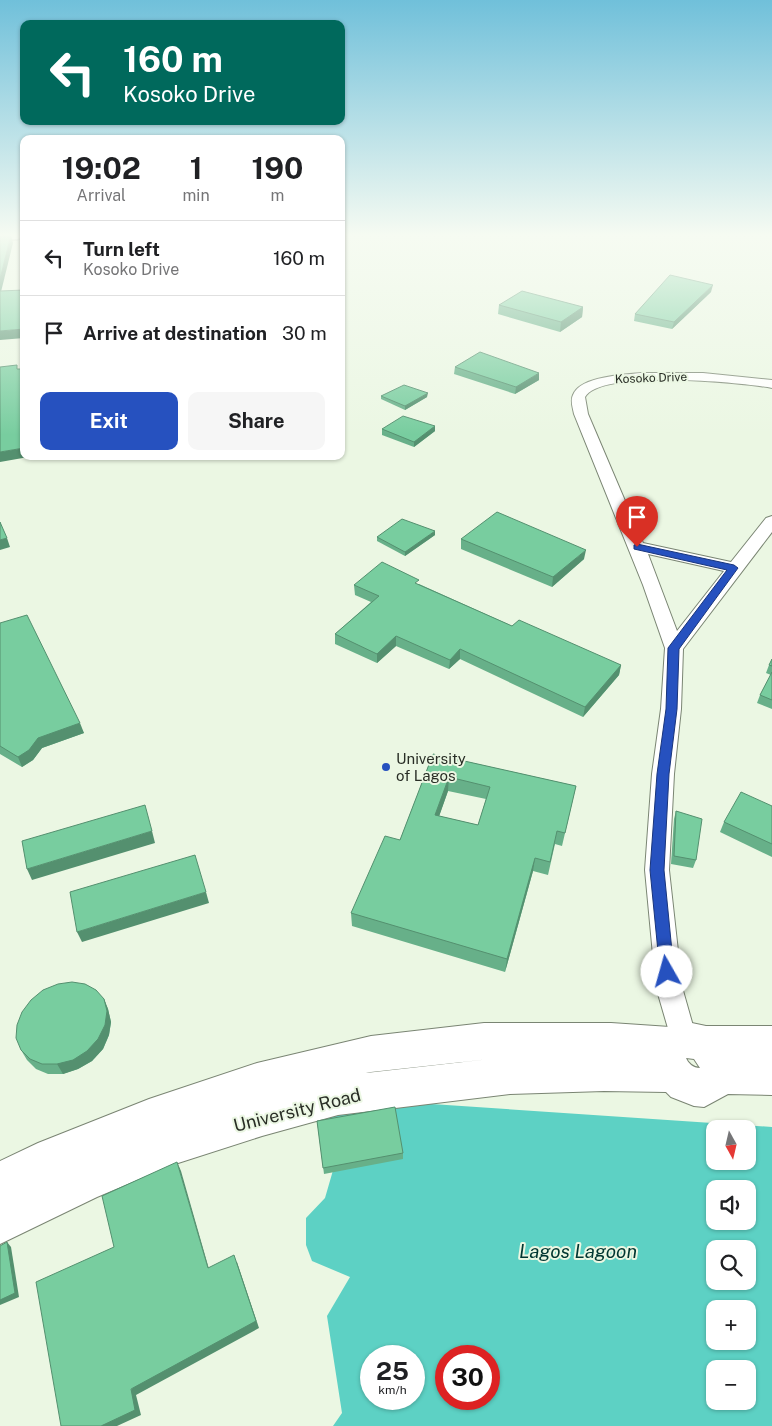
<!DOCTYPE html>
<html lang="en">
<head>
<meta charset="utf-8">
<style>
	:root { --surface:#fff; --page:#f6f6f6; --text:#202124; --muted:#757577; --line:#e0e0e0; --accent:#2651bf }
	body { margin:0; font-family:"Public Sans",sans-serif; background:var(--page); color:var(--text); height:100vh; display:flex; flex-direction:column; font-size:19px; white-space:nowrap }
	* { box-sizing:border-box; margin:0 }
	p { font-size:16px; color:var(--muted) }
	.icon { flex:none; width:28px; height:28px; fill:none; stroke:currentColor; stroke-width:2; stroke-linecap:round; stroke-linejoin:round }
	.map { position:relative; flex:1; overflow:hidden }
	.side { position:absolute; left:20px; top:135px; width:325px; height:325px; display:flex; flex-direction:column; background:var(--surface); border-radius:10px; box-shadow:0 1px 4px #0004 }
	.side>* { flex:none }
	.banner { position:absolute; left:20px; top:20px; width:325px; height:105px; border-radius:10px; box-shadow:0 1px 4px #0004; background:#00695c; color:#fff; overflow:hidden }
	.needle { width:32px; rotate:172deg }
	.fabs { position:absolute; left:706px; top:1120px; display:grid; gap:10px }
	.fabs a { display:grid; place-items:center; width:50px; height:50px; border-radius:10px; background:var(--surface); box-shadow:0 1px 4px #0004; font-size:25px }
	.speed { position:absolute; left:360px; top:1345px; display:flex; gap:10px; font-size:25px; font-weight:700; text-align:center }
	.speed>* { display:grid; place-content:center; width:65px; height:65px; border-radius:50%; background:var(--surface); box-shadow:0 1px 4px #0004; line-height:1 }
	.speed small { font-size:12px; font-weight:400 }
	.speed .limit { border:8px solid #d22; background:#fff; color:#111 }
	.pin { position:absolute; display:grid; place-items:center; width:42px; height:42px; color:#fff; margin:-51px -21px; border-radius:50% 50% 50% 0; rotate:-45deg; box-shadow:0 0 5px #0007 }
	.pin .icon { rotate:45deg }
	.me { position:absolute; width:55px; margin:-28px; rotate:353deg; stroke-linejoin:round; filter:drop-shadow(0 0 4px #0008) }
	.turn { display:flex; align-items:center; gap:18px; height:105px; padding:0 20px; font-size:22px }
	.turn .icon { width:65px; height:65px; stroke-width:2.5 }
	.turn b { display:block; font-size:35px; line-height:42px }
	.eta { display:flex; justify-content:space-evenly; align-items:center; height:85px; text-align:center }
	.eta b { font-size:30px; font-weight:700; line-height:35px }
	.cta { display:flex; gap:10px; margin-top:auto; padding:10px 20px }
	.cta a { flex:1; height:58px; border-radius:10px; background:var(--accent); color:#fff; font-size:20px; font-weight:700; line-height:58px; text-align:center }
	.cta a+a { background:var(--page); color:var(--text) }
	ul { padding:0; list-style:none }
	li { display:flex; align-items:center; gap:15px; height:75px; padding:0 20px; border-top:1px solid var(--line) }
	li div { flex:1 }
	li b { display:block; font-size:19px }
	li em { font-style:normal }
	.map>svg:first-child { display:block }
	.water { fill:#5dd1c4; fill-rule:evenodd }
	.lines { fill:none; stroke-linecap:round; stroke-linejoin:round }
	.minor-casing { stroke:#7a8573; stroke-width:2 }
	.tertiary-casing { stroke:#7a8573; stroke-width:3 }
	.secondary-casing { stroke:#7a8573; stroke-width:2 }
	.minor { fill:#fff; fill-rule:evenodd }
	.tertiary { fill:#fff; fill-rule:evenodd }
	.secondary { fill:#fff; fill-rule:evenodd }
	.wall { fill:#67b089; fill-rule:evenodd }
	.shaded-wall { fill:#54906f }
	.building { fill:#78cd9f; stroke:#54906f; fill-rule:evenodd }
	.route { fill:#2651bf; stroke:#19357c }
	.poi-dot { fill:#2651bf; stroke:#ebf7e3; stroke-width:2 }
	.labels { text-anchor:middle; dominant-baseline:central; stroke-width:4; stroke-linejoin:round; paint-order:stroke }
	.far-street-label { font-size:12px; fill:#292e26; stroke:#ebf7e3 }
	.poi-label { font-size:15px; fill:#292e26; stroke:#ebf7e3; text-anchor:start }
	.near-street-label { font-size:18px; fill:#292e26; stroke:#ebf7e3 }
	.near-water-label { font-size:19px; font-style:italic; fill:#003631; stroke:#ebf7e3 }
</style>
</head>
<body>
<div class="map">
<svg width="772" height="1426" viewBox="0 0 772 1426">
	<rect width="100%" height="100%" fill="#ebf7e3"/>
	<path class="water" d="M372 1100 772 1127V1426H333L342 1413 327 1316 350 1277 312 1261 306 1245V1218L325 1198 336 1160 328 1116ZM715 1129H748V1161H715ZM715 1189H748V1221H715ZM715 1249H748V1281H715ZM715 1309H748V1341H715ZM371 1356H414V1399H371ZM446 1356H489V1399H446ZM715 1369H748V1401H715Z"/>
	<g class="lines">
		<defs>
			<path id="minor" d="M641 373H703L772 380V388C741 382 601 369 585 397L588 414 643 543 731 562 766 518 772 516V532L683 649 681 709 674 774 669 870 682 987 697 1040 694 1049 684 1053 674 1049 656 987 645 870 652 774 661 709 665 648 643 585 574 414C573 408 570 401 573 395 580 376 624 375 641 373ZM648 554 724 571 677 631Z"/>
			<path id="tertiary" d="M0 235H24V236L18 239 0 240Z"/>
			<path id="secondary" d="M687 1022 706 1026H772V1095L728 1094 704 1107 694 1106 671 1097 666 1092 604 1091 510 1094 338 1115 262 1136 175 1164 97 1197 0 1244V1161L38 1143 149 1099 257 1063 371 1036 484 1023H611L670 1027ZM686 1058 694 1059 700 1068C693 1068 688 1063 686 1058ZM490 1059 366 1073 371 1072Z"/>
		</defs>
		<use href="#minor" class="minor-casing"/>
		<use href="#tertiary" class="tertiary-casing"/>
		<use href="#secondary" class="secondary-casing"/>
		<use href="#minor" class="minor"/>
		<use href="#tertiary" class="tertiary"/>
		<use href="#secondary" class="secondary"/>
	</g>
	<g class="wall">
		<path d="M711 292 672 329 634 321 635 314Z"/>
		<path d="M499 305 583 307 582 317 560 332 498 314Z"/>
		<path d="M455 367 539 380 515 394 454 374Z"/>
		<path d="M381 396 427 397 405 410 381 399Z"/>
		<path d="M435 426V431L414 447 382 435V429Z"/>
		<path d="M435 535 405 556 377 541V537Z"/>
		<path d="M461 539 584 559 552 587 461 549Z"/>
		<path d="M419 584 512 626 621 665 619 675 583 717 460 659 449 669 396 646 377 663 335 644V634L371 602 355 595 354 585Z"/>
		<path d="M0 623 84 733 42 748 33 760 22 767 0 754Z"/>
		<path d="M772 659V709L757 703 760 695 771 675 766 673 769 665Z"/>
		<path d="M433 754 576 786 562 846 555 844 548 875 533 871 505 972 352 926 351 913 400 840ZM448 791 486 799 478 825 439 816Z"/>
		<path d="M772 806V857L720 832 724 822Z"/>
		<path d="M676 811 696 860 693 868 671 864 674 819Z"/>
		<path d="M104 999 108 1009 111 1022 109 1035 103 1049 92 1061 78 1069 63 1074H48L36 1069 27 1060 21 1050Z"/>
		<path d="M317 1121 403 1153V1159L324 1174Z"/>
	</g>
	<g class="shaded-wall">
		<path d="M11 235 13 243 0 296V279Z"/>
		<path d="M713 285 711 292 672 329 674 322Z"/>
		<path d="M583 307 582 317 560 332 561 322Z"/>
		<path d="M24 329V338L0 340V331Z"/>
		<path d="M539 373V380L515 394 516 387Z"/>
		<path d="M428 393 427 397 405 410V406Z"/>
		<path d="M435 426V431L414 447V442Z"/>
		<path d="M24 448V456H34L0 462V452Z"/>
		<path d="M435 531V535L405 556V552Z"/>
		<path d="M7 538 10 547 0 550V540Z"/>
		<path d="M586 550 584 559 552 587 553 577Z"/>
		<path d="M396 636V646L377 663V654Z"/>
		<path d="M460 649V659L449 669 450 660Z"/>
		<path d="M621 665 619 675 583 717 585 707Z"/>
		<path d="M80 723 84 733 42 748 33 760 22 767 18 757 38 738Z"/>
		<path d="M449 777 448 791 435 828V815Z"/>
		<path d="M152 831 155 843 32 880 27 869Z"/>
		<path d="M535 858 533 871 505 972 507 959Z"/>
		<path d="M206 892 209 903 82 942 77 932Z"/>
		<path d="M104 999 108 1009 111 1022 109 1035 103 1049 92 1061 78 1069 63 1074 57 1064Z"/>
		<path d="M177 1162 181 1171 211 1276 208 1268Z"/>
		<path d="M7 1242 11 1247 19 1297 0 1305V1300Z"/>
		<path d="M237 1262 259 1328 136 1395 141 1415 117 1426H101Z"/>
	</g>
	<g class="building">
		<path d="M11 235 0 279V236Z"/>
		<path d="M670 275 713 285 674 322 635 314Z"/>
		<path d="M24 290V329L0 331V291Z"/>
		<path d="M522 291 583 307 561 322 499 305Z"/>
		<path d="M480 352 539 373 516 387 455 367Z"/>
		<path d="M17 365V369H24V448L0 452V367Z"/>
		<path d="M404 385 428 393 405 406 381 396Z"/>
		<path d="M403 416 435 426 414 442 382 429Z"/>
		<path d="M497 512 586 550 553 577 461 539Z"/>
		<path d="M402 519 435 531 405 552 377 537Z"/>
		<path d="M0 522 7 538 0 540Z"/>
		<path d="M382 562 419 580 415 583 512 626 519 620 621 665 585 707 460 649 450 660 396 636 377 654 335 634 379 596 354 585Z"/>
		<path d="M27 615 80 723 38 738 29 750 18 757 0 746V623Z"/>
		<path d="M772 659V666L769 665Z"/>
		<path d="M772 672V700L760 695Z"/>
		<path d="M433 754 576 786 565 833 557 831 550 862 535 858 507 959 351 913 385 836 400 840ZM449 777 490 787 478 825 435 815Z"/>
		<path d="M741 792 772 806V844L724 822Z"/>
		<path d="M145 805 152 831 27 869 22 841Z"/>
		<path d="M676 811 702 819 696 860 674 856Z"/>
		<path d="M195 855 206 892 77 932 70 892Z"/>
		<path d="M72 982 85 984 96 990 104 999 107 1011 105 1025 98 1039 87 1051 73 1060 57 1064H42L30 1059 21 1050 16 1038 17 1025 22 1012 31 1000 43 990 58 984Z"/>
		<path d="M395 1107 403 1153 323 1168 317 1121Z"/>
		<path d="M177 1162 208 1268 234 1255 256 1321 131 1389 135 1410 101 1426H61L36 1282 114 1247 102 1196Z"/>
		<path d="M7 1242 15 1293 0 1300V1246Z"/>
	</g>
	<linearGradient id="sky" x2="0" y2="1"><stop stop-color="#70c0da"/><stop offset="0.54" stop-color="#f6fbf2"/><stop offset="1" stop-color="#f6fbf2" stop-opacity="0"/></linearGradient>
	<rect width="772" height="435" fill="url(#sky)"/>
	<path class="route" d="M637 544 734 565 738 568 679 649 677 709 669 774 664 870 674 972 672 977 667 979 662 977 660 972 650 870 657 774 666 709 668 648 727 570 634 549V545Z"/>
	<circle class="poi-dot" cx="386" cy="767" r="5"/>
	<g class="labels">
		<g class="far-street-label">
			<text transform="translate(651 378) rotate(-2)">Kosoko Drive</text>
		</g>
		<g class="poi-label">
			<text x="396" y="758">University<tspan x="396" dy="17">of Lagos</tspan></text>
		</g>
		<g class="near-street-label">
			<text transform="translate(297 1110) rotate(-14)">University Road</text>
		</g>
		<g class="near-water-label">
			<text x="578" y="1251">Lagos Lagoon</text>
		</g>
	</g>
</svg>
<div class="fabs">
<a><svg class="needle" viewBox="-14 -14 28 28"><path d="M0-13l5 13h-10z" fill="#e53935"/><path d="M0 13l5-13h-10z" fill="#757577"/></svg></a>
<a><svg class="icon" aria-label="sound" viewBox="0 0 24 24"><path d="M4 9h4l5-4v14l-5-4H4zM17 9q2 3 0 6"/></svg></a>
<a><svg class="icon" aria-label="search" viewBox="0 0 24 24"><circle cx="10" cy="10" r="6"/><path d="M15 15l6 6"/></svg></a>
<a>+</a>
<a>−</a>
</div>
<div class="speed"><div>25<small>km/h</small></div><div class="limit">30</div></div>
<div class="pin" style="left:637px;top:547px;background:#d93025"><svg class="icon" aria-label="arrive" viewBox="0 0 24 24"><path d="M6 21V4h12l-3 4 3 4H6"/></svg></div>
<svg class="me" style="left:667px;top:972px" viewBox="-20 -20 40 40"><circle r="19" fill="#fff"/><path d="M0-13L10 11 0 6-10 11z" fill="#2651bf"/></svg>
<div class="banner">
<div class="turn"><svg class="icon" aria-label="left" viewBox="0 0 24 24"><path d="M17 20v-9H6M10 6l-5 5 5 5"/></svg><div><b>160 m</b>Kosoko Drive</div></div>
</div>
<section class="side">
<div class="eta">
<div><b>19:02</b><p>Arrival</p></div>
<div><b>1</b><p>min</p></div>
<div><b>190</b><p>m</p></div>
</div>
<ul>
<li><svg class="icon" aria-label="left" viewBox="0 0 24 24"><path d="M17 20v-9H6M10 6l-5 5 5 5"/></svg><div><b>Turn left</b><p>Kosoko Drive</p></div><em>160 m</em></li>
<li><svg class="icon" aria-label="arrive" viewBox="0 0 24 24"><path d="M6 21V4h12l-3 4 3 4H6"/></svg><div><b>Arrive at destination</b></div><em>30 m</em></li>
</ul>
<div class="cta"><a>Exit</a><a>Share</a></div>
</section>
</div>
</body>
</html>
